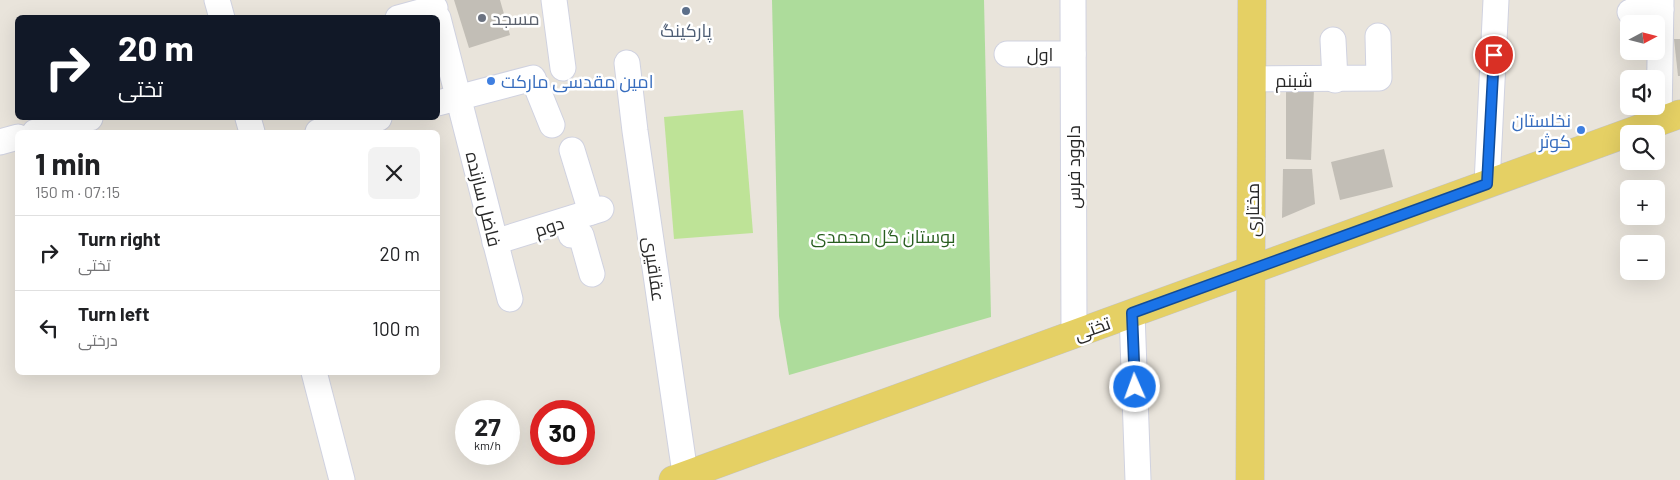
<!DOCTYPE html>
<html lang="en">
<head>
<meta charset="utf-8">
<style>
	:root { --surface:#fff; --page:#f2f2f2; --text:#202124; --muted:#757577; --line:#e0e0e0 }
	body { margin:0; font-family:Barlow,Cairo,sans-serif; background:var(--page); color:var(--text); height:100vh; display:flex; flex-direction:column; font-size:19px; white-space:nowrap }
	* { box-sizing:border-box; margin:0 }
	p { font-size:16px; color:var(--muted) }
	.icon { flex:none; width:28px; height:28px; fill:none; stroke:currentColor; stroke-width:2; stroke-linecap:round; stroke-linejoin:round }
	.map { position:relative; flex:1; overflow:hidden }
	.details { position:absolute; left:15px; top:130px; width:425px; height:245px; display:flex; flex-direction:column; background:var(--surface); border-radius:8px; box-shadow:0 5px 20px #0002 }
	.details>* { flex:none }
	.top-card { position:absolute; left:15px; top:15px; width:425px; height:105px; border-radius:8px; box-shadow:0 5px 20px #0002; background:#111827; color:#fff; overflow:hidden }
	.needle { width:32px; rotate:83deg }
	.controls { position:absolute; left:1620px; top:15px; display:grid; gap:10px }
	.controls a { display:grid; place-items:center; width:45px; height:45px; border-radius:8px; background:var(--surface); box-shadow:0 5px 20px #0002; font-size:25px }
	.speed { position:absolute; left:455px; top:400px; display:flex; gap:10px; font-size:25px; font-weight:700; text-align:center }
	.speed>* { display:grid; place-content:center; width:65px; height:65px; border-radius:50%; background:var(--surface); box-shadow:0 5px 20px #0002; line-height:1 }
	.speed small { font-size:12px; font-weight:400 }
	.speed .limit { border:8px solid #d22; background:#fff; color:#111 }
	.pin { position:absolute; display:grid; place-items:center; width:42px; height:42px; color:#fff; margin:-21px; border:2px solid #fff; border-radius:50%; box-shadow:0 1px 5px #0007 }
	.me { position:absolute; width:55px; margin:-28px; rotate:358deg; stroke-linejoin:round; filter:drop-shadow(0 0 4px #0008) }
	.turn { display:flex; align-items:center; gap:18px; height:105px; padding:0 20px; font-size:22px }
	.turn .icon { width:65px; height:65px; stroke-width:2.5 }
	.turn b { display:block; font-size:35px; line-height:42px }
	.round { display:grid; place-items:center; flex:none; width:52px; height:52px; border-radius:8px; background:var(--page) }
	.overview { display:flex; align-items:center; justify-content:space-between; height:85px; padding:0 20px }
	h1 { font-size:30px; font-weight:700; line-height:38px }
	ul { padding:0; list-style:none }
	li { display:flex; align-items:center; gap:15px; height:75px; padding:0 20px; border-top:1px solid var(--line) }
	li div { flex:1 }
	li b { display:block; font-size:19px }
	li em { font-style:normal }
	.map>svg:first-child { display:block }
	.green { fill:#addc9b }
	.pitch { fill:#bee397 }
	.building { fill:#c2beb6 }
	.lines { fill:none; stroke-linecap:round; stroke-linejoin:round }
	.minor-casing { stroke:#d0d2e0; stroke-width:27 }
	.major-casing { stroke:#c3c3c3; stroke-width:29 }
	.minor { stroke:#fff; stroke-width:25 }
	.major { stroke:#e5d064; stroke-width:28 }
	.route-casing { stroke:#114b97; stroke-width:12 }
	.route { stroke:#1a73e8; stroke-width:9 }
	.service-dot { fill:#5c6f8a; stroke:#fff; stroke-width:2 }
	.worship-dot { fill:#6b7280; stroke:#fff; stroke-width:2 }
	.shop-dot { fill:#3f7fe0; stroke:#fff; stroke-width:2 }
	.labels { text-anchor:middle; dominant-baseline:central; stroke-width:5; stroke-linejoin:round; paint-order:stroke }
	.worship-label { font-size:18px; fill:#5b616d; stroke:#fff; text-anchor:start }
	.service-label { font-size:18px; fill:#4e5e75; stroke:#fff }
	.street-label { font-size:18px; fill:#282828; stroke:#fff }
	.shop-label { font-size:18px; fill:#366cbe; stroke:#fff; text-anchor:start }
	.park-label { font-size:18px; fill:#285e1f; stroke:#fff }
</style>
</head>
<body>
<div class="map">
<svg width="1680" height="480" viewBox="0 0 1680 480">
	<rect width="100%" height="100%" fill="#e9e4db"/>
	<path class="green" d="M772 0H984L991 317 789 375 779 316Z"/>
	<path class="pitch" d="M743 110 753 233 674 239 664 117Z"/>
	<g class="building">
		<path d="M454 0H500L510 35 469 48Z"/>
		<path d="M1674 39H1680V76H1678Z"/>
		<path d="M1286 85 1314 89 1311 160 1286 159Z"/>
		<path d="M1384 149 1393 187 1340 200 1331 162Z"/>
		<path d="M1283 169H1312L1315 204 1282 218Z"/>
	</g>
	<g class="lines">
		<defs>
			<g id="minor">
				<path d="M217 0 222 18"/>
				<path d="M554 0 563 68"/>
				<path d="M1073 0 1074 334"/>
				<path d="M1630 12 1661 10"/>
				<path d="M398 18 435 8"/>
				<path d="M438 18 510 299"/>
				<path d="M1333 40 1335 80"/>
				<path d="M1007 54H1073"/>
				<path d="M627 63 635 131 686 480"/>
				<path d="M1253 79 1379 78 1378 36"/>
				<path d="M438 103 533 78 552 125"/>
				<path d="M248 118 252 132"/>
				<path d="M1659 121 1661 0"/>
				<path d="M35 132 90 118"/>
				<path d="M318 132 379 118"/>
				<path d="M0 142 18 137"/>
				<path d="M572 150 591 212"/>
				<path d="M1487 184 1496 0"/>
				<path d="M567 220 571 235H581L592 274"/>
				<path d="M495 242 601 209"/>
				<path d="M1132 313 1138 480"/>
				<path d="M314 372 342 480"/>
			</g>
			<g id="major">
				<path d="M673 480 1680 114"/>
				<path d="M1250 480 1252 0"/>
			</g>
		</defs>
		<use href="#minor" class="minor-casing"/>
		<use href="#major" class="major-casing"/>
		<use href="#minor" class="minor"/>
		<use href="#major" class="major"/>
	</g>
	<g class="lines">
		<defs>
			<path id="route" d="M1135 387 1132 313 1487 184 1494 55"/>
		</defs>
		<use href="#route" class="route-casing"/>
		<use href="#route" class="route"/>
	</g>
	<circle class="service-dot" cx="686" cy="11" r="5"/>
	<circle class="worship-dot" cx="482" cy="18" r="5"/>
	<g class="shop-dot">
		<circle cx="491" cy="81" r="5"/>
		<circle cx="1581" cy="130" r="5"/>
	</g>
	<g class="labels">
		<g class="worship-label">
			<text x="492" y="18">مسجد</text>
		</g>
		<g class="service-label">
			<text x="686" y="30">پارکینگ</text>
		</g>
		<g class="street-label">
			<text x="1040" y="54">اول</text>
			<text x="1294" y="80">شبنم</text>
			<text transform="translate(1073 167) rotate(-90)">داوود فرس</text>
			<text transform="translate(484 199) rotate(76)">فاضل سازنده</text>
			<text transform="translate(1252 210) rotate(-90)">مختاری</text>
			<text transform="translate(549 226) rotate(-18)">دوم</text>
			<text transform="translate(655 269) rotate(82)">عقاقیری</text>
			<text transform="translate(1092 328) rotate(-20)">تختی</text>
		</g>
		<g class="shop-label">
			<text x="501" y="81">امین مقدسی مارکت</text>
			<text x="1571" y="120" text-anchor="end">نخلستان<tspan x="1571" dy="21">کوثر</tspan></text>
		</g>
		<g class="park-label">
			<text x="883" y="236">بوستان گل محمدی</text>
		</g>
	</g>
</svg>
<div class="controls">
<a><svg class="needle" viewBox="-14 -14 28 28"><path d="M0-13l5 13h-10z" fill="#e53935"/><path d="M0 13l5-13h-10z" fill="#757577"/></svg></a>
<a><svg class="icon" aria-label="sound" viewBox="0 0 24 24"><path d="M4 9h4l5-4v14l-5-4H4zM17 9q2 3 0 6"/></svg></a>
<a><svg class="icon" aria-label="search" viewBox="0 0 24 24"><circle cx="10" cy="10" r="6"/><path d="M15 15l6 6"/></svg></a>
<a>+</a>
<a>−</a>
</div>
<div class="speed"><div>27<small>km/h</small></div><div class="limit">30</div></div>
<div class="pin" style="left:1494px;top:55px;background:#d93025"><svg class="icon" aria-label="arrive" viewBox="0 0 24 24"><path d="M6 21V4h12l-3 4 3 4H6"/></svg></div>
<svg class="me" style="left:1135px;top:387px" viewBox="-20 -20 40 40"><circle r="17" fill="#1a73e8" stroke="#fff" stroke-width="3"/><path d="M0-11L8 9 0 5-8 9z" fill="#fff"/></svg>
<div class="top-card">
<div class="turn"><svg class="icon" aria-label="right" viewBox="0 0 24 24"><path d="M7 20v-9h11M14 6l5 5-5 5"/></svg><div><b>20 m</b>تختی</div></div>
</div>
<section class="details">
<div class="overview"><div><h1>1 min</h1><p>150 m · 07:15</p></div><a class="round"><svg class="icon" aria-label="close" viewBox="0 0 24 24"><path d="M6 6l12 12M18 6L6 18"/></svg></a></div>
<ul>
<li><svg class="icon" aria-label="right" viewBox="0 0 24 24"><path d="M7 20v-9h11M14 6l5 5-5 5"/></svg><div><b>Turn right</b><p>تختی</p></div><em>20 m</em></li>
<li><svg class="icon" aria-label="left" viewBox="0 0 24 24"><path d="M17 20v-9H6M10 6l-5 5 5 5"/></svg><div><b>Turn left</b><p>درختی</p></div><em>100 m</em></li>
</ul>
</section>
</div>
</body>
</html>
